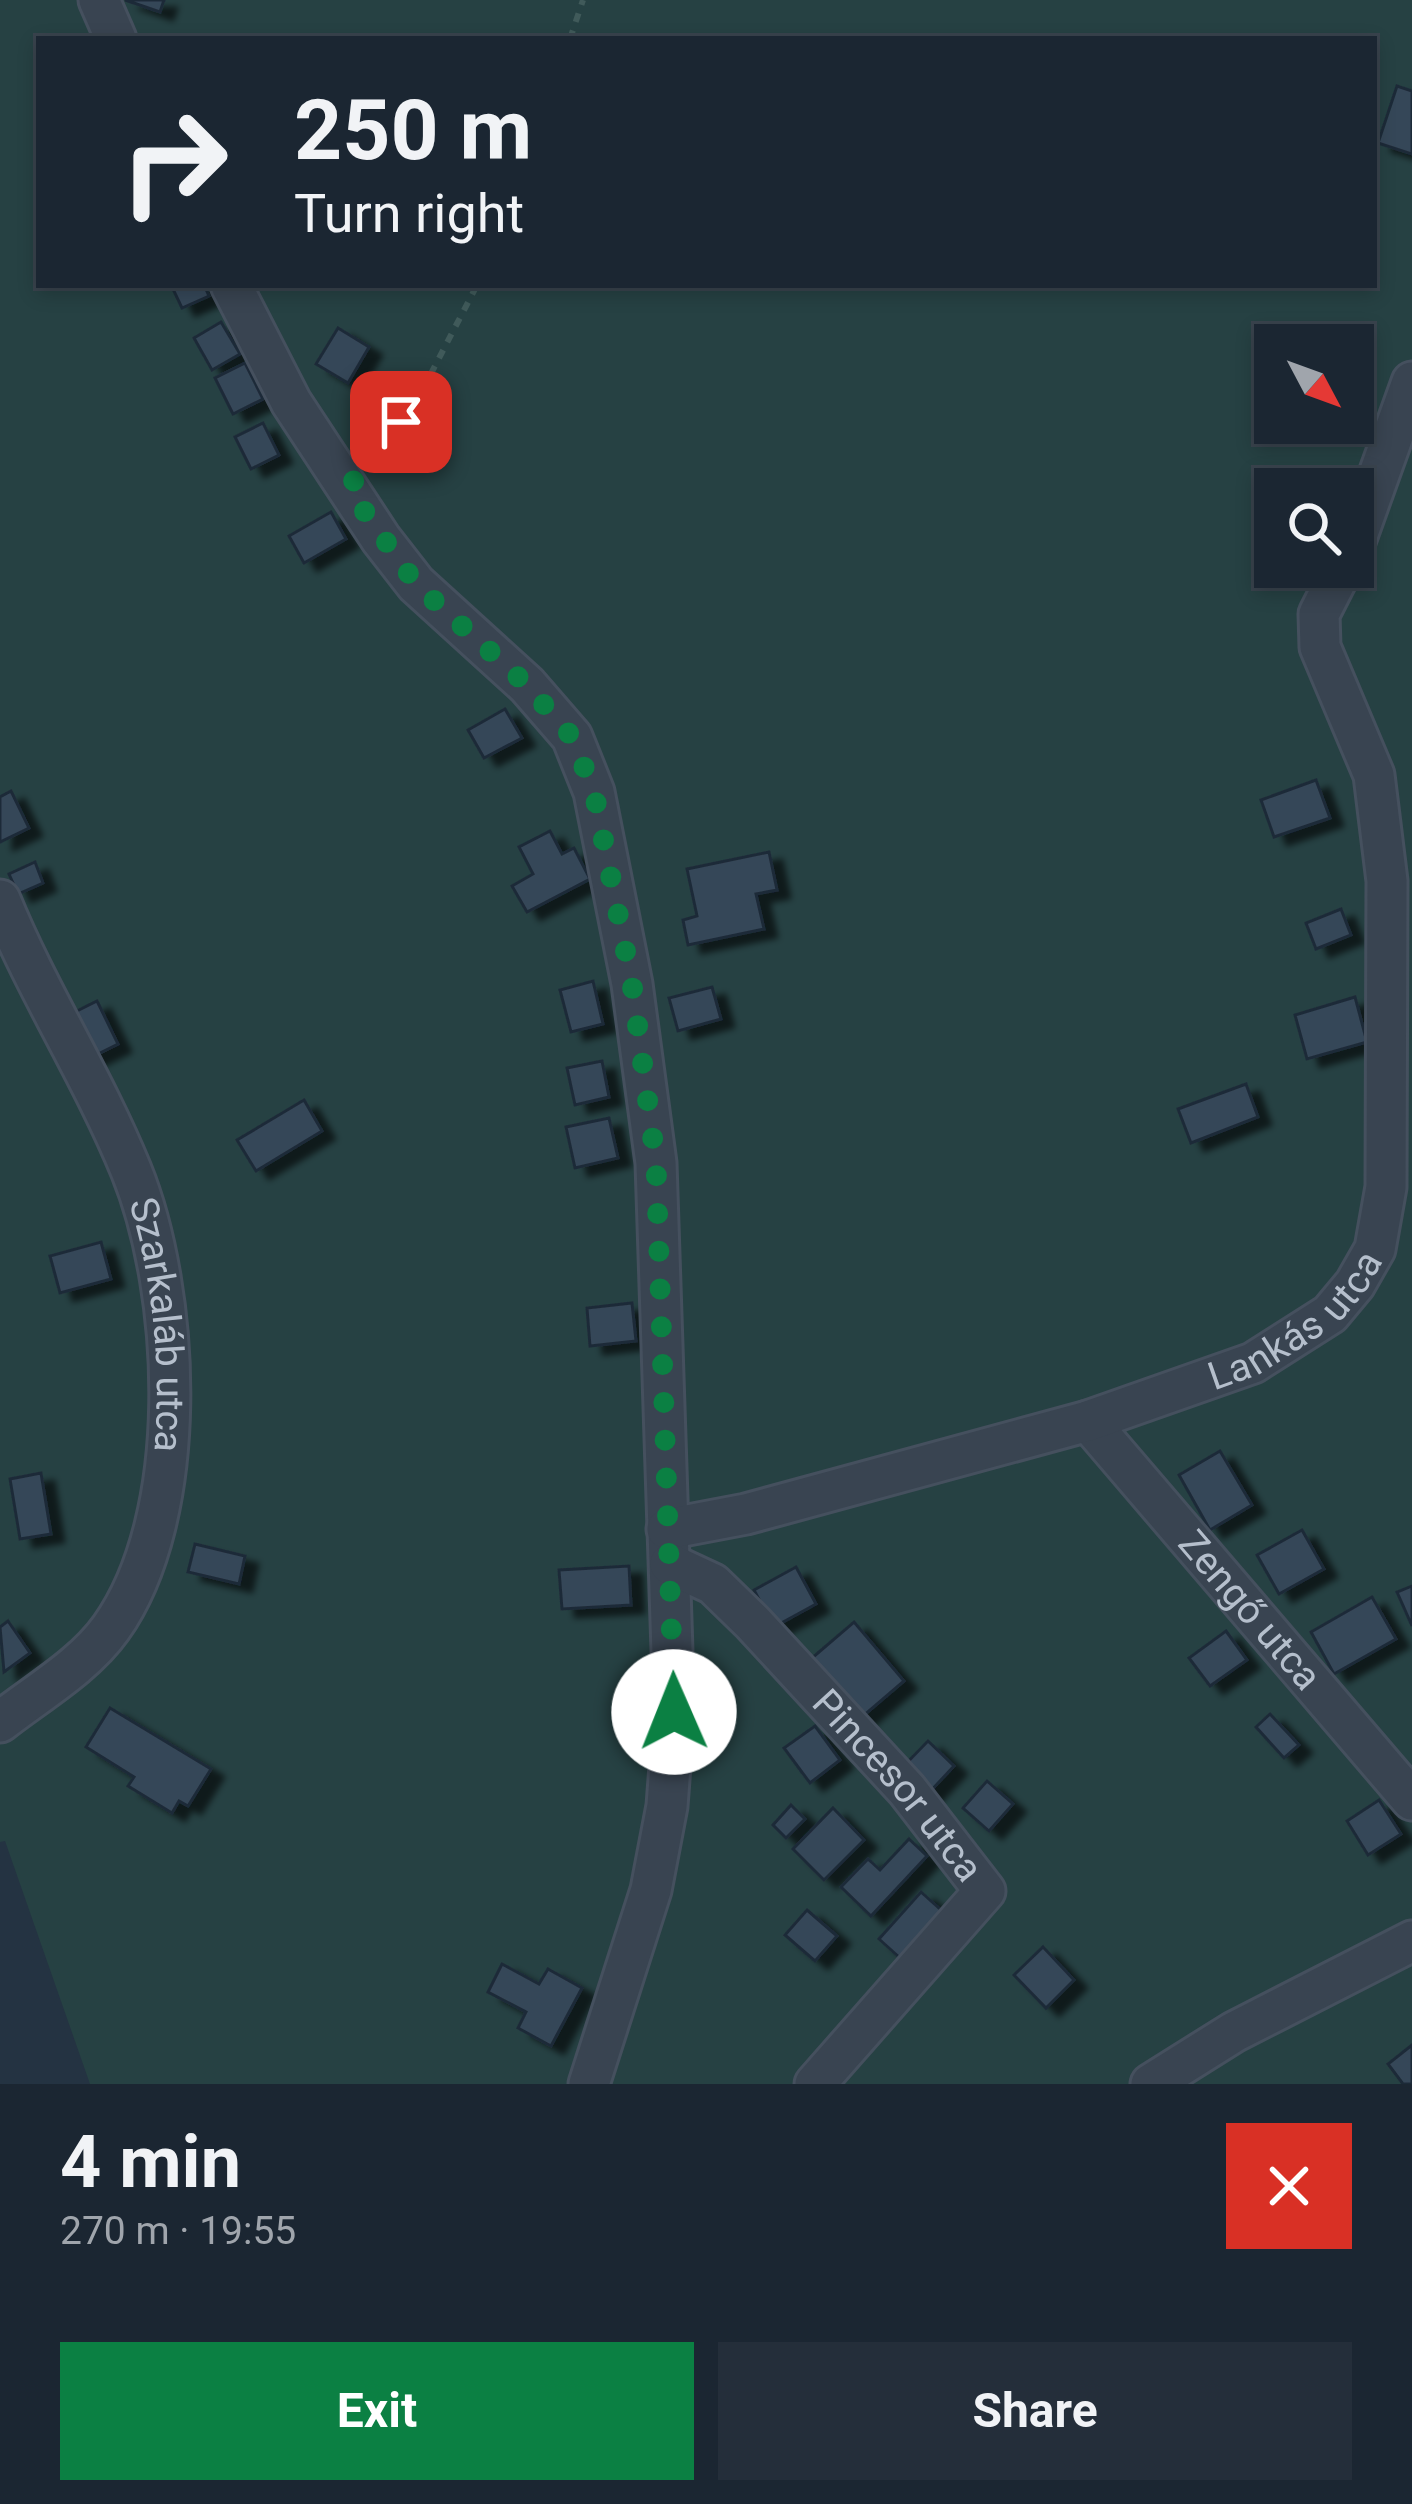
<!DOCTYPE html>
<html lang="en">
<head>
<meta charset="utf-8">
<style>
	:root { --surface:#1b2632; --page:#242e3a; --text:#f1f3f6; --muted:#a0a5ac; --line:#39434d; --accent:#0b8043 }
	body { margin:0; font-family:Roboto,sans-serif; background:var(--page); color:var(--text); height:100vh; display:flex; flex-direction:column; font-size:45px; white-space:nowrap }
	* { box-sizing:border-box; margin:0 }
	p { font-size:39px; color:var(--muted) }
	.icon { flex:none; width:66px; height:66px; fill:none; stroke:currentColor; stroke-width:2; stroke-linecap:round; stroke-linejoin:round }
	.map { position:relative; height:2084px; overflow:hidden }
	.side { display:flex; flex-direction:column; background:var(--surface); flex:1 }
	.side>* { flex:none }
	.banner { position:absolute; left:36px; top:36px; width:1341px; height:252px; border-radius:0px; box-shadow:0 6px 18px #0003,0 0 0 3px var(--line); background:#1b2632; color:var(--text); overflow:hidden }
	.needle { width:78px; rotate:131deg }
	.controls { position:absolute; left:1254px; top:324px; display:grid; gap:24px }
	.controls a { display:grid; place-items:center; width:120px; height:120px; border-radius:0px; background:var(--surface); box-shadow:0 6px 18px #0003,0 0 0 3px var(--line); font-size:60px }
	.pin { position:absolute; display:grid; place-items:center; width:102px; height:102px; color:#fff; margin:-51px; border-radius:24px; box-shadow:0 6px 18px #0006 }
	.me { position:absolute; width:132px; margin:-66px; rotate:359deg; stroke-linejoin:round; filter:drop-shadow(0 0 9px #0008) }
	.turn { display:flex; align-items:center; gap:42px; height:252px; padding:0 60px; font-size:54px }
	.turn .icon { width:156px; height:156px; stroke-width:2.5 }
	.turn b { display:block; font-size:84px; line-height:102px }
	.round { display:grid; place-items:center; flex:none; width:126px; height:126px; border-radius:0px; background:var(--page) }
	.summary { display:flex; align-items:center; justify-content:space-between; height:204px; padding:0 60px }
	h1 { font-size:72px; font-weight:700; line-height:90px }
	.cta { display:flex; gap:24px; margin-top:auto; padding:24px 60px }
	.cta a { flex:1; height:138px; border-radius:0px; background:var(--accent); color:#fff; font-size:48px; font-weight:700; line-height:138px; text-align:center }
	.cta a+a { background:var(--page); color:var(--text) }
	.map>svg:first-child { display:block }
	.green { fill:#264143; fill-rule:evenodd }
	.building { fill:#364758; stroke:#1f2b39; stroke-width:3; filter:url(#shadow) }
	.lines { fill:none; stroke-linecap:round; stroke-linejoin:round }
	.street-casing { stroke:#45505e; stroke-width:45 }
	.path { stroke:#405a5a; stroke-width:6; stroke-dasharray:9 9; stroke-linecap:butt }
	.street { stroke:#394451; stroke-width:39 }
	.route { stroke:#0b8043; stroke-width:21; stroke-dasharray:0 37.8 }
	.labels { text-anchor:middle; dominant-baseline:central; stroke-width:12; stroke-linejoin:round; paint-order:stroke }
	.street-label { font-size:39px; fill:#b5bfcc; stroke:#1d2937 }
</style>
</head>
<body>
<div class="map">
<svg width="1412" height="2084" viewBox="0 0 1412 2084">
	<defs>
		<filter id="shadow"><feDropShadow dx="13" dy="8" stdDeviation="3" flood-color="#0009"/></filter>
	</defs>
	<rect width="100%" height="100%" fill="#243342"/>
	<path class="green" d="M0 0H1412V2084H90L5 1841 0 1842ZM39 39H1374V285H39ZM1275 345H1353V423H1275ZM1275 489H1353V567H1275Z"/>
	<g class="building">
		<path d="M125 0H164L160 12Z"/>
		<path d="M1397 86 1412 91V154L1378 143Z"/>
		<path d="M171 285H204L209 296 182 308Z"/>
		<path d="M221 322 240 354 212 370 194 338Z"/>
		<path d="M338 328 369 347 348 383 316 364Z"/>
		<path d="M1282 334 1321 345H1278Z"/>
		<path d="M245 363 263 399 233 414 215 378Z"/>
		<path d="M263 423 279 455 251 469 235 437Z"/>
		<path d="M331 512 346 539 304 563 289 536Z"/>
		<path d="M505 709 522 738 484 758 468 730Z"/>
		<path d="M1316 780 1330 818 1274 837 1261 800Z"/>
		<path d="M11 791 29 828 0 842V797Z"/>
		<path d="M550 831 562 854 574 848 590 879 527 912 512 886 533 874 519 847Z"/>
		<path d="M769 852 777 890 756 894 764 929 688 945 683 920 697 916 687 869Z"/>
		<path d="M35 862 43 883 18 894 9 874Z"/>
		<path d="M1341 909 1351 935 1316 949 1306 923Z"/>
		<path d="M593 981 603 1024 571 1032 560 990Z"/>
		<path d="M712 987 721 1019 678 1031 669 998Z"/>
		<path d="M1355 997 1367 1042 1307 1059 1295 1015Z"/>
		<path d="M97 1001 118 1044 84 1061 63 1018Z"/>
		<path d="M602 1061 609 1097 575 1105 567 1068Z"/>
		<path d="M1246 1084 1258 1117 1191 1143 1178 1109Z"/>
		<path d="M304 1100 322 1131 256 1171 237 1140Z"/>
		<path d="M609 1118 618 1158 575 1168 566 1127Z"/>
		<path d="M101 1242 111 1279 60 1293 50 1256Z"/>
		<path d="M632 1303 636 1341 590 1346 587 1308Z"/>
		<path d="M1220 1451 1252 1505 1210 1530 1179 1475Z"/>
		<path d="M41 1473 51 1534 20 1539 10 1479Z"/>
		<path d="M1302 1530 1324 1569 1279 1594 1257 1555Z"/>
		<path d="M195 1544 245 1556 239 1584 188 1572Z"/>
		<path d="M629 1566 631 1605 562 1609 559 1570Z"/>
		<path d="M796 1567 816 1604 774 1627 754 1590Z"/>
		<path d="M1412 1586V1626L1397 1592Z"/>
		<path d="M1372 1597 1396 1639 1334 1674 1311 1632Z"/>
		<path d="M8 1621 30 1653 4 1672 0 1627Z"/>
		<path d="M854 1622 904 1681 855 1723 805 1664Z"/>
		<path d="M1226 1631 1247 1660 1210 1686 1189 1658Z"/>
		<path d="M110 1708 211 1769 188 1806 179 1801 172 1813 128 1786 134 1777 86 1747Z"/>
		<path d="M1270 1714 1299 1745 1284 1758 1256 1727Z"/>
		<path d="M815 1726 840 1760 810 1783 784 1748Z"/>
		<path d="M928 1741 954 1766 925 1797 898 1772Z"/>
		<path d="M987 1781 1013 1804 989 1831 963 1808Z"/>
		<path d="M1379 1800 1401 1834 1368 1855 1347 1821Z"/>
		<path d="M791 1805 805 1819 786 1838 773 1825Z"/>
		<path d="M833 1808 864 1840 824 1880 793 1849Z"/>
		<path d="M909 1839 927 1856 871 1916 841 1887 868 1859 880 1870Z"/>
		<path d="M921 1892 951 1919 909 1966 879 1939Z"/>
		<path d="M807 1910 837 1936 815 1961 785 1935Z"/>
		<path d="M1043 1947 1074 1980 1046 2008 1014 1975Z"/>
		<path d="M502 1964 539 1984 548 1969 582 1988 551 2046 518 2028 526 2012 488 1992Z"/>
		<path d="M1412 2045V2084H1403L1388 2064Z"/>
	</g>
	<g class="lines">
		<defs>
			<g id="street">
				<path d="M99 0 116 39"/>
				<path d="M231 285 291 402 381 539 416 584 527 685 572 737 594 792 632 984 656 1163 674 1712 667 1806 651 1890 589 2084"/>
				<path d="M1353 547 1412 382"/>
				<path id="s1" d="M0 900C38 993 93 1077 131 1170 181 1293 191 1516 111 1628 84 1666 37 1693 0 1722"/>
				<path id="s2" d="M1088 1421 1412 1800"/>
				<path id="s3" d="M667 1529 746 1514 1088 1421 1253 1363 1330 1314 1355 1284 1375 1249 1386 1187 1387 881 1374 775 1320 647 1319 614 1343 567"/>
				<path id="s4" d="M670 1564 713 1584 753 1623 907 1790 985 1891 815 2084"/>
				<path d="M1151 2084 1234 2032 1412 1941"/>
			</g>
		</defs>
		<use href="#street" class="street-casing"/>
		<g class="path">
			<path d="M570 39 583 0"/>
			<path d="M371 464 422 391 477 285"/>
		</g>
		<use href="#street" class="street"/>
	</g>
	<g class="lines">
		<path class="route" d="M401 422 348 488 416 584 527 685 572 737 594 792 632 984 656 1163 674 1712"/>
	</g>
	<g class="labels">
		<g class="street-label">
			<text stroke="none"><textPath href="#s3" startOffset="669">Lankás utca</textPath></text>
			<text stroke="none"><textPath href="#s1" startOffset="459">Szarkaláb utca</textPath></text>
			<text stroke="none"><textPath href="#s2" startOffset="249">Zengő utca</textPath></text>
			<text stroke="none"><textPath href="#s4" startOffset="321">Pincesor utca</textPath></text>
		</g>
	</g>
</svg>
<div class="controls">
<a><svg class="needle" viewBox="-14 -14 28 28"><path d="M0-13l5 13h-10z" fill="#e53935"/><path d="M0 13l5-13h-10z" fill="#a0a5ac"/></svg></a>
<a><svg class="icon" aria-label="search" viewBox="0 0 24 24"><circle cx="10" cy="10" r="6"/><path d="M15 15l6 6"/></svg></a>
</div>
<div class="pin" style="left:401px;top:422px;background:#d93025"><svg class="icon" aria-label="arrive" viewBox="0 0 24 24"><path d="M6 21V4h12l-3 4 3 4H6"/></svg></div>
<svg class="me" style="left:674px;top:1712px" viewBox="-20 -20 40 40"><circle r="19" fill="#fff"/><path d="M0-13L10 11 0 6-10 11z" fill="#0b8043"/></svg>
<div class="banner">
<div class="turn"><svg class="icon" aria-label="right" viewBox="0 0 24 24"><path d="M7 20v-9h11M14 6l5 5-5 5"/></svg><div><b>250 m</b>Turn right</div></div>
</div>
</div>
<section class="side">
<div class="summary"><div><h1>4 min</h1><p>270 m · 19:55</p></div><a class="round" style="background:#d93025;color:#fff"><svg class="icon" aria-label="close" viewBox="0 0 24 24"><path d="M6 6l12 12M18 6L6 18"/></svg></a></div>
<div class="cta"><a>Exit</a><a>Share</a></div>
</section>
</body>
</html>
